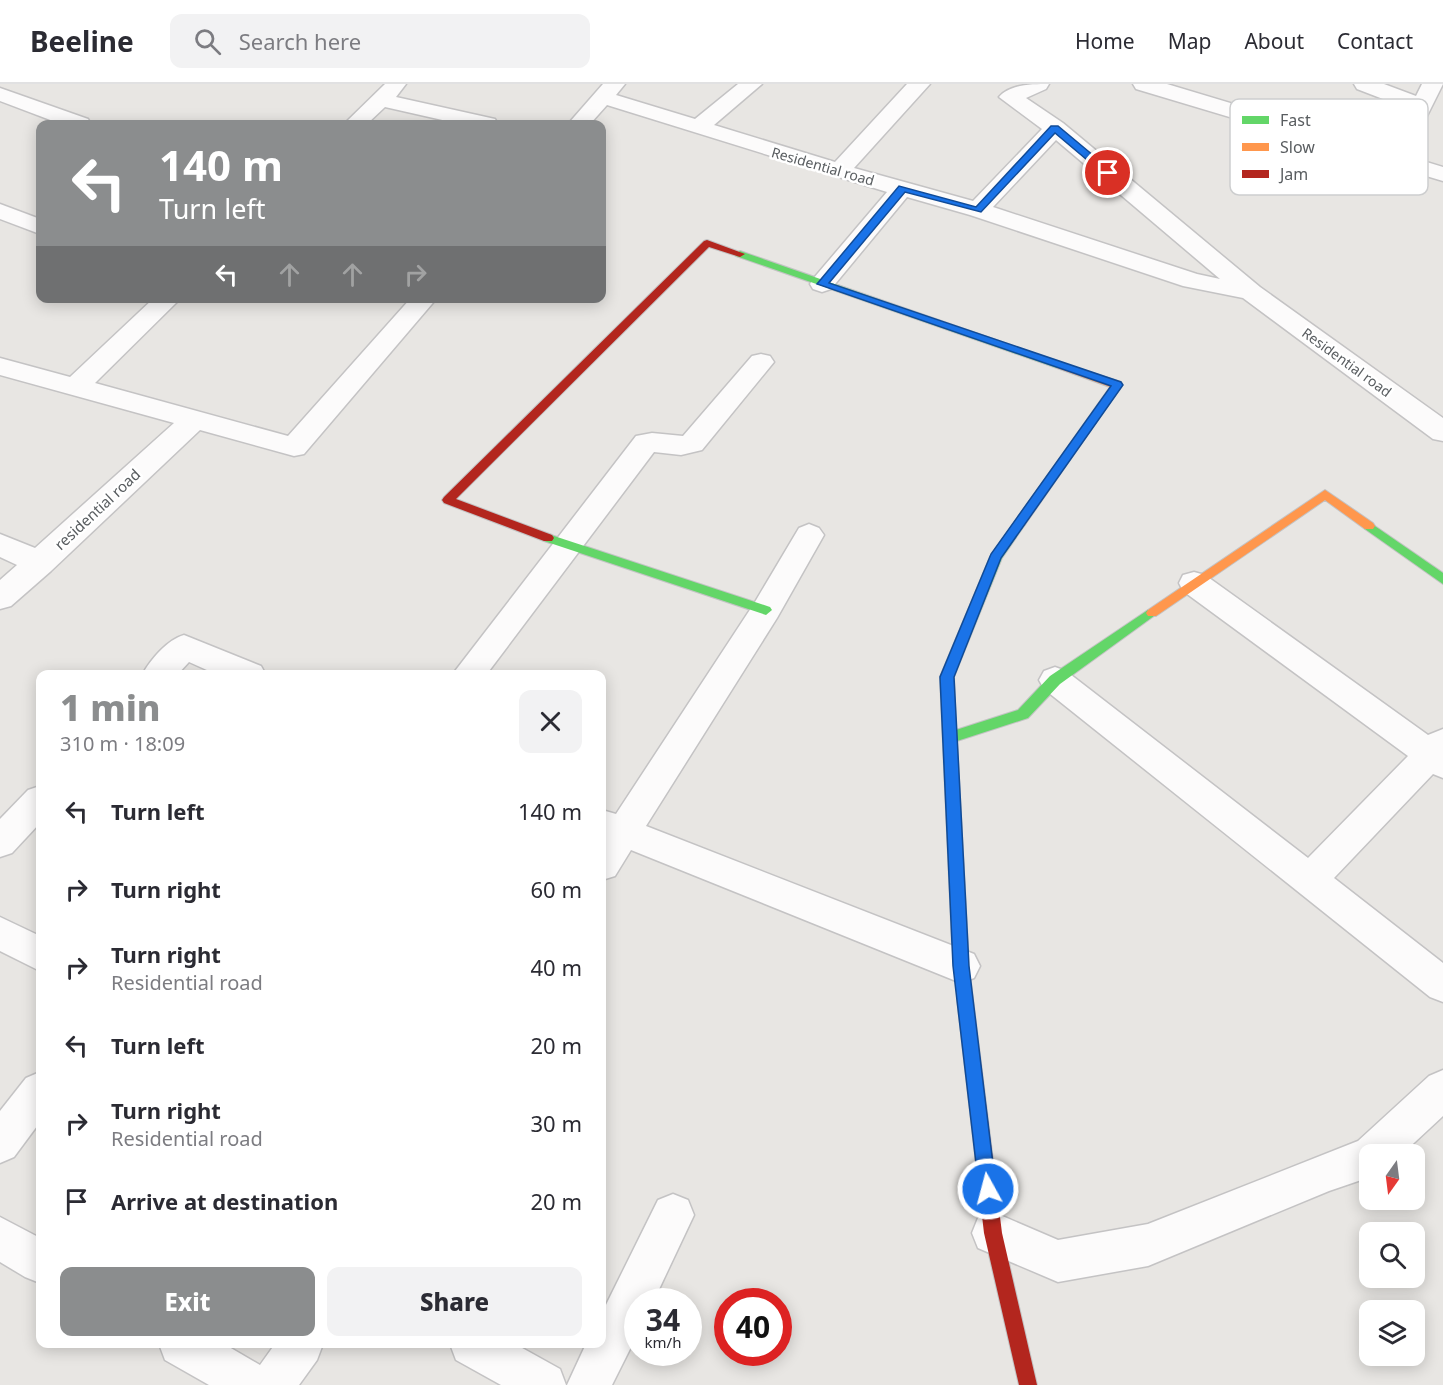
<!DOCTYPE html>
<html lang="en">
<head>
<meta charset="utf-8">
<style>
	:root { --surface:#fff; --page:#f2f2f3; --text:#2b2b33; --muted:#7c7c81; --line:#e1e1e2; --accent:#8b8d8e }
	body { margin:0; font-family:"Noto Sans",sans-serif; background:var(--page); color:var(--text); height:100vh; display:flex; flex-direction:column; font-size:22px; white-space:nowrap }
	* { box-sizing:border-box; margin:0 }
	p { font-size:20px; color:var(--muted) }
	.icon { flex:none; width:33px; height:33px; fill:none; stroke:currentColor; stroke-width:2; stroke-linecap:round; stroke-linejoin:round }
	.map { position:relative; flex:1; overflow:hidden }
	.side { position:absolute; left:36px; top:586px; width:570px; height:678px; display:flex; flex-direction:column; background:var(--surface); border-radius:12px; box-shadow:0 3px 15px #0003 }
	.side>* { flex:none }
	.banner { position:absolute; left:36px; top:36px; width:570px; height:183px; border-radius:12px; box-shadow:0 3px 15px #0003; background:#8b8d8e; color:#fff; overflow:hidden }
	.needle { width:39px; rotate:194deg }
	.tools { position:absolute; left:1359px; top:1060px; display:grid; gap:12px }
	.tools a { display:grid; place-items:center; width:66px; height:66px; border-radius:12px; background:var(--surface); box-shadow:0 3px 15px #0003; font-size:30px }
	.speed { position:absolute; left:624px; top:1204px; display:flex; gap:12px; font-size:30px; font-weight:700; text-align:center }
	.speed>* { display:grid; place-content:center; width:78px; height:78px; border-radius:50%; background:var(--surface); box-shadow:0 3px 15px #0003; line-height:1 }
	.speed small { font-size:15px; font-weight:400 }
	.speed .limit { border:9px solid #d22; background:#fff; color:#111 }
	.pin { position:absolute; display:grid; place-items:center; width:51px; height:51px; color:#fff; margin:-26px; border:3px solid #fff; border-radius:50%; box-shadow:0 2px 6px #0007 }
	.me { position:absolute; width:66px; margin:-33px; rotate:353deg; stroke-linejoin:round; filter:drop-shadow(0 0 4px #0008) }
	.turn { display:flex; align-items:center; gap:21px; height:126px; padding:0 24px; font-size:27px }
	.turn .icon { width:78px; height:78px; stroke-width:2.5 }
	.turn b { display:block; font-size:42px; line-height:51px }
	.lanes { display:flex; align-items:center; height:57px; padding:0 24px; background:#0003; justify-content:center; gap:30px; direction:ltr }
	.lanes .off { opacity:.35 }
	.round { display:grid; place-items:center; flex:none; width:63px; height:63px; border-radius:12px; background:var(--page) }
	.overview { display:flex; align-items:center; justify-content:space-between; height:102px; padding:0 24px }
	h1 { font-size:36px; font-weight:800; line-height:45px; color:var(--accent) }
	.button { display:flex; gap:12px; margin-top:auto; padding:12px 24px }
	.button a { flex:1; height:69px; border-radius:12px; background:var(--accent); color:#fff; font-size:24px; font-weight:800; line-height:69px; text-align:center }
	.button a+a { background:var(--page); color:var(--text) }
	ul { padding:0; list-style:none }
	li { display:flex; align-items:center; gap:18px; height:78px; padding:0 24px }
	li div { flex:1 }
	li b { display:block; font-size:22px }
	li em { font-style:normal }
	header { display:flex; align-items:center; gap:36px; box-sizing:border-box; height:84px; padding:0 30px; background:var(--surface); border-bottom:2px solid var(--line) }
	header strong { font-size:28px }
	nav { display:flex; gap:33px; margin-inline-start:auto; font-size:21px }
	.search { width:420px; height:54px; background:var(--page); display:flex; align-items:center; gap:15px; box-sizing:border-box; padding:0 21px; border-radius:12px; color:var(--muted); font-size:22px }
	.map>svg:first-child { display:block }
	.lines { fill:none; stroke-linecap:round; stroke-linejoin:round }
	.street-casing { stroke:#c4c3c4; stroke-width:3 }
	.fast-casing { stroke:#c3c3c4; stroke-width:2 }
	.slow-casing { stroke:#c3c3c4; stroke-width:2 }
	.jam-casing { stroke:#c3c3c4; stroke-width:2 }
	.street { fill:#fcfbfb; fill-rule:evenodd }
	.fast { fill:#63d668; fill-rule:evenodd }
	.slow { fill:#ff974d; fill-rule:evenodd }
	.jam { fill:#b3261e; fill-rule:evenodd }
	.route { fill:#1a73e8; stroke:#114b97; stroke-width:1.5 }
	.labels { text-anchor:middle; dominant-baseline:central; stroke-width:5; stroke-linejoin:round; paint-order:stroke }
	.far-street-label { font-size:14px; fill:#595d60; stroke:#fff }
	.street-label { font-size:15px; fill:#595d60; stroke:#fff }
	.key { fill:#fff; stroke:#cdcecf; stroke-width:1.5 }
	.key-label { font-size:16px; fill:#595d60 }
</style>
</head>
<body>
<header>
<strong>Beeline</strong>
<div class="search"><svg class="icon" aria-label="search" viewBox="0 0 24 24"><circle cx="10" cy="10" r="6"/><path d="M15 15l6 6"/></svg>Search here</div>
<nav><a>Home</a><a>Map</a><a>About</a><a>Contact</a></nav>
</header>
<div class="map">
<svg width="1443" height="1301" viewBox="0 0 1443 1301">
	<rect width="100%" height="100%" fill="#e8e6e3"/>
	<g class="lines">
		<defs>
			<g id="street">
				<path d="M385 0H406L396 13 495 35 498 40H460L385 23 367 40H344Z"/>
				<path d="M603 0H625L616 11 695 35 738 0H762L714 41 835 78 907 0H930L854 84 973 117 1042 45 999 13C1010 0 1032 0 1049 0L1046 5 1026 14 1063 39 1260 203 1443 334V357L1433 355 1243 214 1183 202 970 131 907 113 831 205 822 208 813 205 810 200 813 195 887 108 607 21 590 40H568ZM1056 56 1220 195 1197 190 993 123Z"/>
				<path d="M1133 0H1167L1387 66 1409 25 1357 5 1354 0H1384L1416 12 1422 0H1443L1407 72 1443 83V97L1136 5Z"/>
				<path d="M0 4 88 35 91 40H61L0 17Z"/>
				<path d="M0 120 40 135V150L0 135Z"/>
				<path d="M154 214H181L95 299 288 352 411 214H437L304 370 294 372 200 346 51 487 11 522 0 525V496L17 481 0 473V450L35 464 174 339 0 291V274L70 293Z"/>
				<path d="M761 270 770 272 774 278 702 366 681 371 654 368 486 591H452L636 352 652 349 683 352 752 272Z"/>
				<path d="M809 440 819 444 824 451 777 534 646 742 974 870 980 882 974 894 961 899 631 766 615 792 602 796V726L616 730 755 518 799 444Z"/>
				<path d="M1194 488 1205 491 1428 651 1443 645V694L1433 690 1334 794 1443 879V918L1430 913 1044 605 1039 596 1044 587 1055 583 1066 587 1308 774 1408 672 1183 507 1179 499 1183 491Z"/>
				<path d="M184 551 261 582 266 591H218L189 578 177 591H142C151 575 167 556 184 551Z"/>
				<path d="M40 702V739L12 769 0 773V735L28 706Z"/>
				<path d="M0 833 40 852V887L0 867Z"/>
				<path d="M1443 986V1032L1401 1071H1370V1093L1329 1107 1148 1182 1058 1198 978 1164 972 1149 978 1134 993 1128 1058 1156 1148 1140 1358 1057 1429 992Z"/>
				<path d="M40 988V1038L14 1073 0 1079V1027L26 994Z"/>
				<path d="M673 1110 688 1116 694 1131 653 1218H638V1249L612 1301H567L586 1260H602V1229L658 1116Z"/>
				<path d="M0 1133 40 1154V1199L25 1193 0 1178Z"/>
				<path d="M159 1260H224L260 1281 275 1260H323L317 1276 299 1301H209L165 1276Z"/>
				<path d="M450 1260H515L560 1285 566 1301H501L456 1276Z"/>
			</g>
			<g id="fast">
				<path d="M740 167 1065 280 1066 282 1065 284H1057L736 172 735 170Z"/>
				<path d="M1020 435 1026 439 1002 474 954 593 956 646 1018 626 1050 592 1148 526H1156L1158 529 1060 600 1028 634 957 657 969 882 973 915 970 920 965 922 960 920 953 882 940 593 990 473 1016 436Z"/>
				<path d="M1369 438 1443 489V500L1365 445 1363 442 1365 439Z"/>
				<path d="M548 450 770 523 772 526 766 531 544 457 542 454Z"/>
			</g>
			<g id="slow">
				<path d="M1061 279 1121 298 1122 301 1024 442H1016L1014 439 1016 436 1110 303 1057 284 1056 282Z"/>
				<path d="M1325 406 1373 439 1375 442 1373 445H1365L1325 416 1156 532H1148L1146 529 1148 526Z"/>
			</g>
			<g id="jam">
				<path d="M707 156 745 170 740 173 709 163 456 415 552 451 554 454 552 457H544L444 419 442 416 444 413 704 157Z"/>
				<path d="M965 908 970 910 973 915 1002 1149 1037 1301H1019L984 1149 957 915 960 910Z"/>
			</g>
		</defs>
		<use href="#street" class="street-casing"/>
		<use href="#fast" class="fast-casing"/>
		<use href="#slow" class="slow-casing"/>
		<use href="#jam" class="jam-casing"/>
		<use href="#street" class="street"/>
		<use href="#fast" class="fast"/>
		<use href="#slow" class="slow"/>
		<use href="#jam" class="jam"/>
	</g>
	<path class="route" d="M1051 42H1058L1112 87V91H1105L1055 49 981 128 905 108 829 199 1121 298 1123 301 1001 474 954 593 969 882 996 1105 994 1111 988 1113 982 1111 979 1105 953 882 940 593 991 470 1111 302 817 200 899 102 976 123Z"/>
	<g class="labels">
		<g class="far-street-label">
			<text transform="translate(823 82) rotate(16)">Residential road</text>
			<text transform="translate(1347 278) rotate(36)">Residential road</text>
		</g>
		<g class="street-label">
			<text transform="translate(97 425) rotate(-43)">residential road</text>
		</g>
	</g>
	<rect x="1230" y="15" width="198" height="96" rx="9" class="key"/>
	<rect x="1242" y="32" width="27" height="8" fill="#63d668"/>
	<rect x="1242" y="59" width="27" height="8" fill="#ff974d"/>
	<rect x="1242" y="86" width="27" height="8" fill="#b3261e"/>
	<g class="key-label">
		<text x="1280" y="42">Fast</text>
		<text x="1280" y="69">Slow</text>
		<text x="1280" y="96">Jam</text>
	</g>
</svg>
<div class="tools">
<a><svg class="needle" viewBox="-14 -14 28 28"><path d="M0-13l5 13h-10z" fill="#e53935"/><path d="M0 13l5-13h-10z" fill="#7c7c81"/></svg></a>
<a><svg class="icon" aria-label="search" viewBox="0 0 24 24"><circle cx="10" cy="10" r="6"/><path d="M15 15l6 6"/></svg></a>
<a><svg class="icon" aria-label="layers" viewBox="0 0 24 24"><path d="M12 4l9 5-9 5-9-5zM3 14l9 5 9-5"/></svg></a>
</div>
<div class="speed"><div>34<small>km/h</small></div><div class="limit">40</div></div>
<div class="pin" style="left:1108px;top:89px;background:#d93025"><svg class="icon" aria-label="arrive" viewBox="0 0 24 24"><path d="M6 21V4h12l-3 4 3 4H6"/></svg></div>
<svg class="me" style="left:988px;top:1105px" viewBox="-20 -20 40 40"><circle r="17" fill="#1a73e8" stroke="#fff" stroke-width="3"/><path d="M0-11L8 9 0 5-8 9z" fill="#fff"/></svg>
<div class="banner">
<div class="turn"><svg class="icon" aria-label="left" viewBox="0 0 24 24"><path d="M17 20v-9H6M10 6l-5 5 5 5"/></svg><div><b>140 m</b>Turn left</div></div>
<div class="lanes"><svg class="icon" aria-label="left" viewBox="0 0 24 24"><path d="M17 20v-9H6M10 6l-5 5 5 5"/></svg><svg class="icon off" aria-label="ahead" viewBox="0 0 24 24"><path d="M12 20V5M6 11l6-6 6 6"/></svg><svg class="icon off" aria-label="ahead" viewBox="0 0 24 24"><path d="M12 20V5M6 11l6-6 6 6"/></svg><svg class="icon off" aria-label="right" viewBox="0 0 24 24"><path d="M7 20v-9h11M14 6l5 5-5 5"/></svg></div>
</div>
<section class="side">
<div class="overview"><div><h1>1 min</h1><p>310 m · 18:09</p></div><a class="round"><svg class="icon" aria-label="close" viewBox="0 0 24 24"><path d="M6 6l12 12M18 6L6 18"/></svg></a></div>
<ul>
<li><svg class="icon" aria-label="left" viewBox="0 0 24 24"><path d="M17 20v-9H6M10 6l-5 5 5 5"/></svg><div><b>Turn left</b></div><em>140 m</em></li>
<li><svg class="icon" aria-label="right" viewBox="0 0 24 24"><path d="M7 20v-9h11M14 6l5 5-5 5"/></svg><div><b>Turn right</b></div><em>60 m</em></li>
<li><svg class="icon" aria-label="right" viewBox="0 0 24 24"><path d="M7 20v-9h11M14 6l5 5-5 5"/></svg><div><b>Turn right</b><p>Residential road</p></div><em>40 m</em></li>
<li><svg class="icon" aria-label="left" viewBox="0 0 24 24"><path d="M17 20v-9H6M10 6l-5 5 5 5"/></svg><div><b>Turn left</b></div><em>20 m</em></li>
<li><svg class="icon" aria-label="right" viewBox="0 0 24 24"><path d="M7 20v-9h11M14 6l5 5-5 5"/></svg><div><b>Turn right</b><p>Residential road</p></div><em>30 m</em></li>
<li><svg class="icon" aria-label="arrive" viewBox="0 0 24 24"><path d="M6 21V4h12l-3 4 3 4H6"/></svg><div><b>Arrive at destination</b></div><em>20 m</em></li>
</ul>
<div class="button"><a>Exit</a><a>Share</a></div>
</section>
</div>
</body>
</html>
